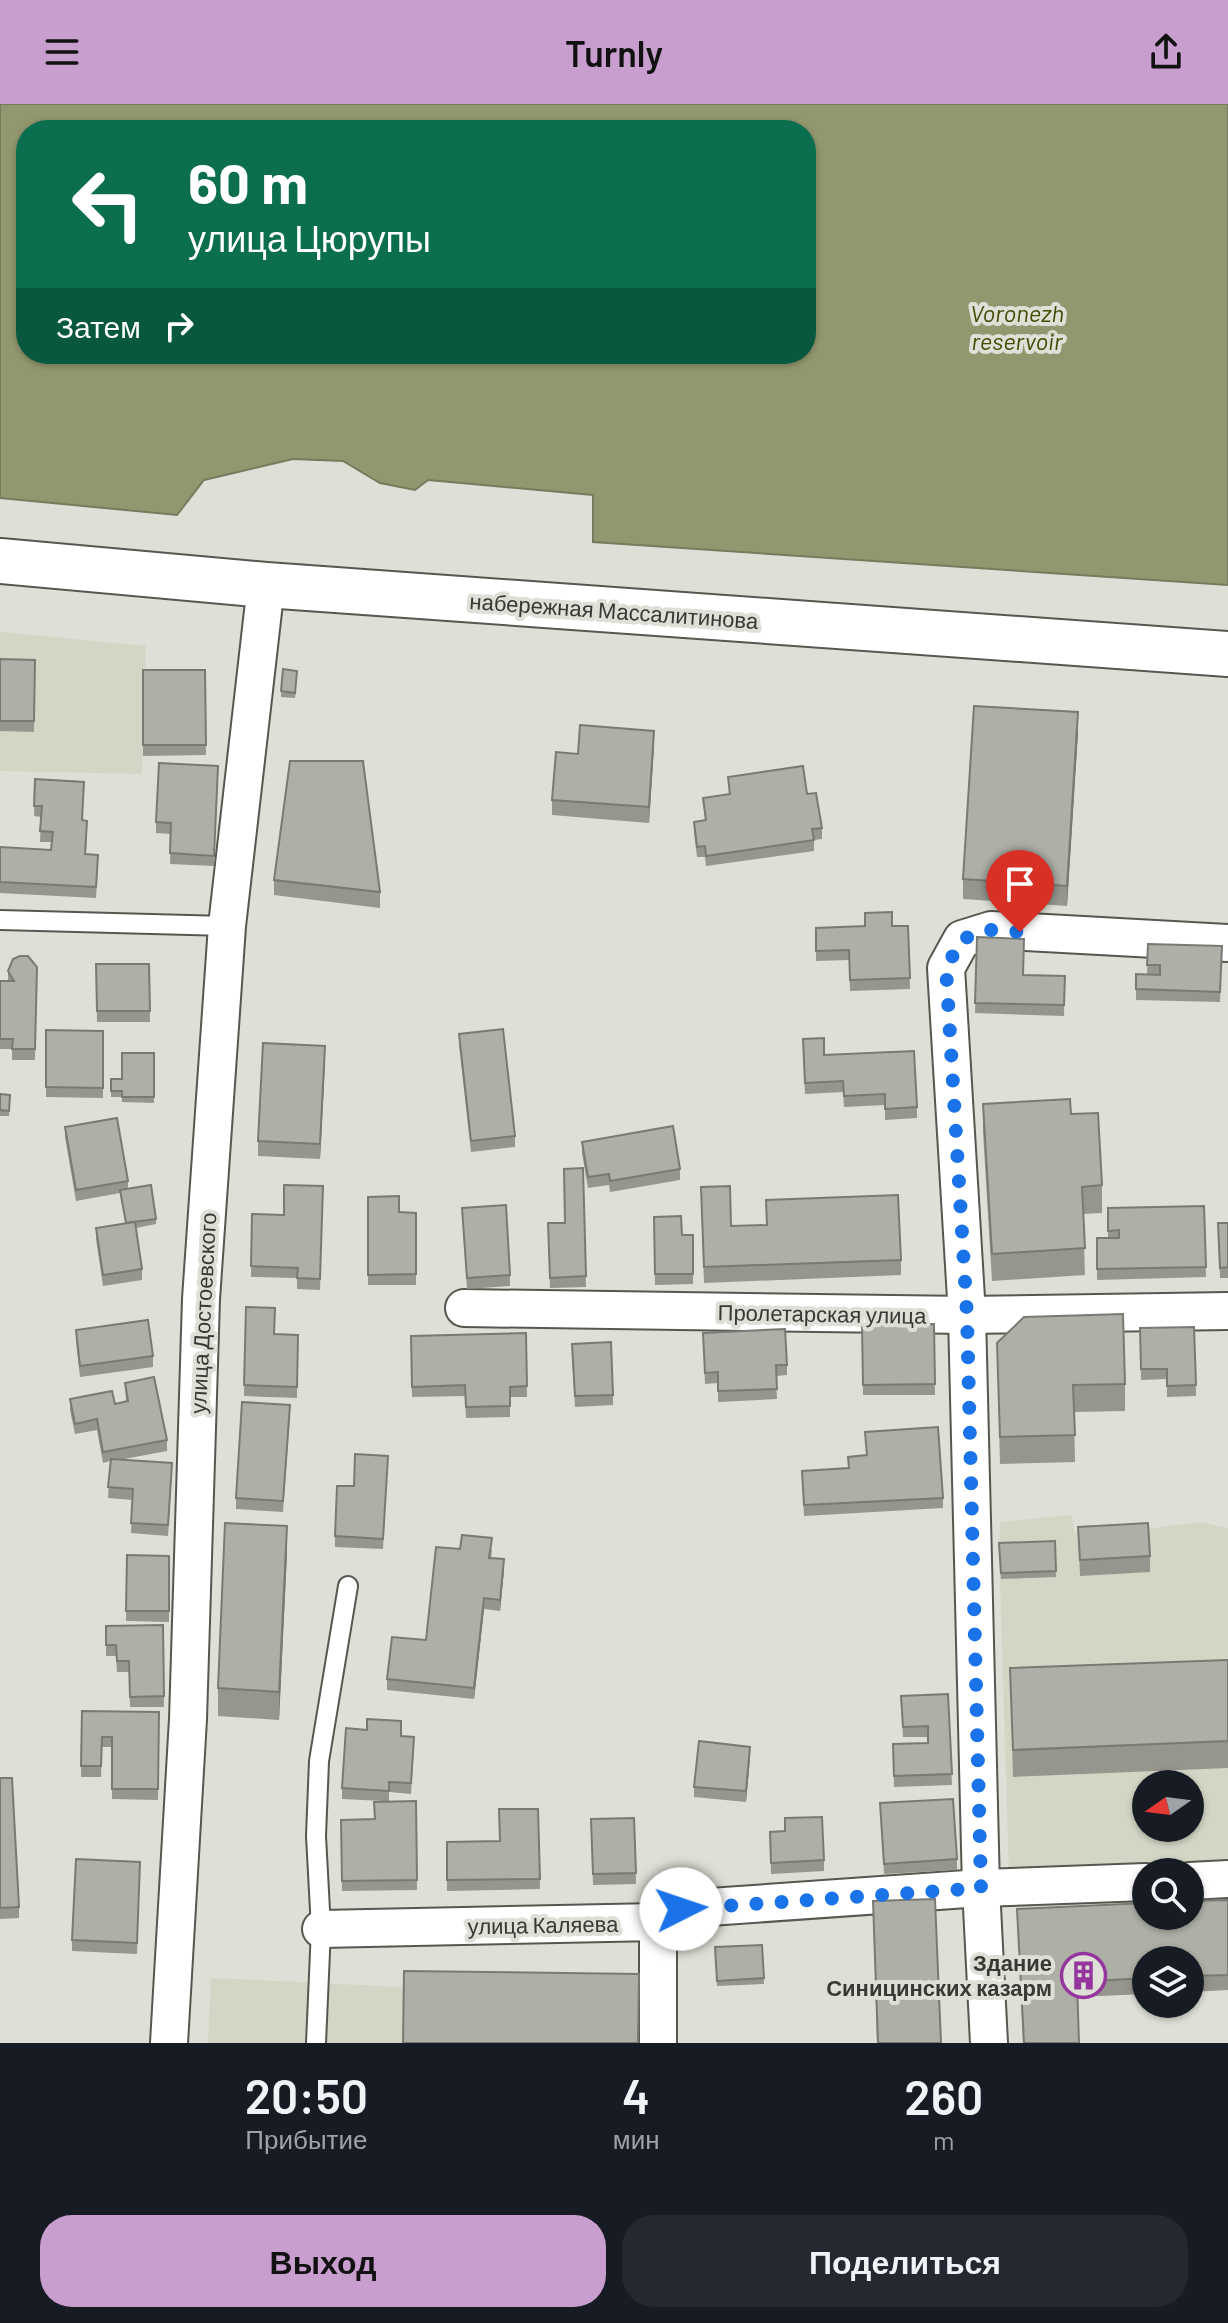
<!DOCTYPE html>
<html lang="ru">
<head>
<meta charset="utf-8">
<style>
	:root { --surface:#171b24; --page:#242831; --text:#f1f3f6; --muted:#9ea1a6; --accent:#c89ece }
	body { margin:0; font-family:Barlow,sans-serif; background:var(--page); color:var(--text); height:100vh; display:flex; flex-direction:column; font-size:30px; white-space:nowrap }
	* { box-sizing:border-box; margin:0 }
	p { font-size:26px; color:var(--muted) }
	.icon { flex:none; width:44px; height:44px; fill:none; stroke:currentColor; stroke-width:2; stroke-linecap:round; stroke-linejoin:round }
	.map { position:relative; height:1939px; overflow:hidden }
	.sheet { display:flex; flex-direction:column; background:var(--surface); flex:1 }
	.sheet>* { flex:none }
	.top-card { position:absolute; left:16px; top:16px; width:800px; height:244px; border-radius:32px; box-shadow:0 2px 6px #0004; background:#0b6e4f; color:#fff; overflow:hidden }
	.needle { width:52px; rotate:256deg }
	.controls { position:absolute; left:1132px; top:1666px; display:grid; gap:16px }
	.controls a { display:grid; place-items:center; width:72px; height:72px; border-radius:50%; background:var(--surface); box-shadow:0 2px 6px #0004; font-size:40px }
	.pin { position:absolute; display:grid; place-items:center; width:68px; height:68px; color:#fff; margin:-82px -34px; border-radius:50% 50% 50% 0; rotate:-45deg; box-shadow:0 0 8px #0007 }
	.pin .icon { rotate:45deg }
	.me { position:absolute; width:88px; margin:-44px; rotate:86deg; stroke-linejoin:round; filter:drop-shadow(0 0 6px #0008) }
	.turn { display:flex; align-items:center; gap:28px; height:168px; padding:0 40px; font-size:36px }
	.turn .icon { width:104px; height:104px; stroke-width:2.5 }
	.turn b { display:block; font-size:56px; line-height:68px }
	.then { display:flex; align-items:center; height:76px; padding:0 40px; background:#0003; gap:16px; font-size:30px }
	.eta { display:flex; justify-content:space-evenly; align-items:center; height:136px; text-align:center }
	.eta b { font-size:48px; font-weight:600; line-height:56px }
	.cta { display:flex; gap:16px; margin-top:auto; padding:16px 40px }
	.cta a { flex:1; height:92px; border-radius:32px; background:var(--accent); color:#111; font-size:32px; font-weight:600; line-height:92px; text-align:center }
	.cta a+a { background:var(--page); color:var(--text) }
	header { display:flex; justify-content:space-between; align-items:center; height:104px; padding:0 40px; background:var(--accent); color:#111; font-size:36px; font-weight:600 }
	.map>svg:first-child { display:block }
	.built { fill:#d3d6c5; fill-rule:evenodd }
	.water { fill:#92976f; stroke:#777b5e; stroke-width:2; fill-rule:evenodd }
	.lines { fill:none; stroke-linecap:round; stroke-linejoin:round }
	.service-casing { stroke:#56574f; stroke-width:22 }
	.minor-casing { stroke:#56574f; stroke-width:40 }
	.secondary-casing { stroke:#56574f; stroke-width:48 }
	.service { stroke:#fff; stroke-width:18 }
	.minor { stroke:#fff; stroke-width:36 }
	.secondary { stroke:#fff; stroke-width:44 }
	.wall { fill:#96968f }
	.shaded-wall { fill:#7a7a74 }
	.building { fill:#aeafa6; stroke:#7a7a74; stroke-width:2 }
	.route { stroke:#1a73e8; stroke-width:14; stroke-dasharray:0 25.2 }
	.labels { text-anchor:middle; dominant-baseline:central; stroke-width:8; stroke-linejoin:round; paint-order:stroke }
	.street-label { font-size:22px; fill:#383935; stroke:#dedfd6 }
	.poi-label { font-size:22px; font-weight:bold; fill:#383935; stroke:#dedfd6; text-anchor:end }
	.water-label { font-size:24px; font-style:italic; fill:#454a03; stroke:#dedfd6 }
</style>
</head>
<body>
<header><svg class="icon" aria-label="menu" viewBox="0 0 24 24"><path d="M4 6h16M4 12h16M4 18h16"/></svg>Turnly<svg class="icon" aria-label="share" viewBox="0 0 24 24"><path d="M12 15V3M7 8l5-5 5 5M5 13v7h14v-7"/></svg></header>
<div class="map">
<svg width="1228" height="1939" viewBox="0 0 1228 1939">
	<rect width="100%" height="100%" fill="#dedfd6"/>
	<g class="built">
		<path d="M0 528 146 542 142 670 0 667Z"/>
		<path d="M1072 1411 1074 1429 1125 1428 1200 1418 1228 1424V1759L1009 1770 999 1445 1000 1418ZM1146 1680H1190V1724H1146Z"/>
		<path d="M211 1874 404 1883 639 1885 638 1939H208Z"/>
	</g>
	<path class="water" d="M0 0H1228V481L593 438V391L428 376 415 386 380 379 343 357 293 355 204 376 177 411 0 394ZM26 26H806V250H26Z"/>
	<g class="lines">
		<defs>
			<g id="service">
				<path d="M0 816 227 822"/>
				<path d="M316 1939 321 1825 316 1732 319 1657 348 1482"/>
			</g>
			<g id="minor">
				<path d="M464 1204 967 1211 1228 1207"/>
				<path d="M1190 1777 1228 1775"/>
				<path d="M321 1825 658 1818 681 1805 981 1784 1146 1778"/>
				<path d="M169 1939 188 1615 201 1195 227 822 266 481"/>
				<path d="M658 1939V1818"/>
				<path d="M989 1939 981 1784 967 1211 946 864 962 835 991 826 1228 839"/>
			</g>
			<path id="secondary" d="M0 457 266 481 1228 550"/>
		</defs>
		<use href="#service" class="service-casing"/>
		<use href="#minor" class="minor-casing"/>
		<use href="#secondary" class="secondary-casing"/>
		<use href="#service" class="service"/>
		<use href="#minor" class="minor"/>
		<use href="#secondary" class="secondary"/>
	</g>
	<g class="wall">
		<path d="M0 555 35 556 34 628 0 627Z"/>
		<path d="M143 566H205L206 651 143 652Z"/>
		<path d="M297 572 295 594 281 593V587Z"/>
		<path d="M1078 628 1067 802 963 795V775Z"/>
		<path d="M654 642 649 719 552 711V696L578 650Z"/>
		<path d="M218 662 214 762 170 760 171 730 156 729V718Z"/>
		<path d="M728 673 807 690 822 724V735L814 736V747L706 762 705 753H697L694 728V718L705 716 703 694 729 690Z"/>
		<path d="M35 675 83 716 87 727 86 750 98 762 96 794 0 789V743L51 746 52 738H40L41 713 34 712Z"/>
		<path d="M274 776 380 788V804L274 791Z"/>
		<path d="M908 822 910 885 850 887 849 856 816 857V824Z"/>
		<path d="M977 833 1023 871 1065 872 1064 912 975 909Z"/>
		<path d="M1148 840 1222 842 1220 898 1136 896V870L1147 871Z"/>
		<path d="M96 860H149L150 918H97Z"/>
		<path d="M37 863 35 956H12V945H0V877H8V867Z"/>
		<path d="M46 926 103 927V994L46 993Z"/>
		<path d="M459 930 515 1032V1043L471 1048 459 940Z"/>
		<path d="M803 946 824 951 917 1003V1014L885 1016V1001L844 1003 843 988 805 990Z"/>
		<path d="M154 949V999L122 998V993H111V987L122 975Z"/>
		<path d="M325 958 320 1055 258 1052V1037Z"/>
		<path d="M0 990 10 991 9 1012H0Z"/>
		<path d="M983 1000 1071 1010 1102 1081V1109L1083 1110 1085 1171 992 1177 983 1028Z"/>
		<path d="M65 1023 128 1077V1084L156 1115V1120L136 1124 142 1165V1176L103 1182 96 1135V1124L126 1120 120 1089 76 1097 65 1033Z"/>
		<path d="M582 1038 680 1065V1076L610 1088 609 1081 588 1084 582 1049Z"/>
		<path d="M583 1064 586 1183 550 1184 548 1119H565Z"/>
		<path d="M323 1082 320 1186 297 1185V1174L251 1173 252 1110 284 1111Z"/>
		<path d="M368 1093 399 1108 416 1109V1181H368Z"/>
		<path d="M766 1096 901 1156V1171L704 1179 701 1099 731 1122 767 1121Z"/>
		<path d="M1204 1102 1206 1173 1097 1176V1134H1108V1104Z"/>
		<path d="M462 1104 510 1171V1182L467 1185Z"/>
		<path d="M654 1113 682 1131H693V1180L655 1181Z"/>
		<path d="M1218 1119H1228V1174H1220Z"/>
		<path d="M246 1203 275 1230 298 1231 297 1294 244 1292Z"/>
		<path d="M934 1220 935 1291H863L862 1221Z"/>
		<path d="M1194 1223 1196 1292 1167 1293V1275L1141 1276 1140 1224Z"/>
		<path d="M76 1226 153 1252V1263L80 1273 76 1237Z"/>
		<path d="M526 1229 527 1293H510V1313L466 1314 465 1292 412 1293 411 1232Z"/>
		<path d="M703 1229 787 1261V1271L776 1272 777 1295 718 1298V1279L705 1280Z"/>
		<path d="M997 1239 1125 1280V1307L1074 1308 1075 1358 1000 1360Z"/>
		<path d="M572 1251 613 1291V1301L575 1303Z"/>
		<path d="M125 1279 167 1336V1347L119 1356 172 1370 168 1432 131 1429 132 1396 108 1394 110 1357 103 1359 97 1326 75 1330 70 1306V1295L115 1300 126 1298Z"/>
		<path d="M290 1312 283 1408 236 1405V1394Z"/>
		<path d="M388 1352 383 1445 335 1443V1432L354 1382Z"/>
		<path d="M802 1367 943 1394V1404L804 1412Z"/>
		<path d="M1078 1423 1150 1452V1468L1080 1472Z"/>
		<path d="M1055 1437 1056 1473 1001 1475 999 1439Z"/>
		<path d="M460 1445H492L491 1454 504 1466 500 1507 484 1505 474 1595 387 1586V1575L426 1536Z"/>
		<path d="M287 1449 279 1616 218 1612V1584Z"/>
		<path d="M127 1451 169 1452V1518L126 1517Z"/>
		<path d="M163 1521 164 1603H130L129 1568H117L116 1552H106V1522Z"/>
		<path d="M1228 1556V1664L1013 1673 1010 1564Z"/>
		<path d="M948 1590 952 1681 894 1683 893 1640 928 1639V1633H903L901 1592Z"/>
		<path d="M82 1607 159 1608 158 1696 112 1695V1643H102L101 1673H81Z"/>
		<path d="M401 1632 414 1644 411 1690 389 1688V1697H416L417 1786 342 1787 341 1716 374 1715 383 1697 342 1695V1684Z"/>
		<path d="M750 1653 746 1698 694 1693V1683Z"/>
		<path d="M0 1674 19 1803V1814L0 1815Z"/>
		<path d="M880 1699 957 1755V1766L884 1770Z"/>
		<path d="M538 1705 540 1785 447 1787V1738L500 1737Z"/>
		<path d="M634 1714 636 1780 593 1781 591 1715Z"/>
		<path d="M785 1714 824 1756V1767L771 1770 770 1728 785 1727Z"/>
		<path d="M140 1758 137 1850 72 1847V1836Z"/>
		<path d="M1228 1796V1886L1190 1888V1856H1146V1890L1077 1893 1079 1939H1023L1017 1805Z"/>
		<path d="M873 1797 941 1939H877Z"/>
		<path d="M762 1841 764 1880 717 1882 715 1843Z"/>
	</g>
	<g class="shaded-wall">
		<path d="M1078 608V628L1067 802V782Z"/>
		<path d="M654 627V642L649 719V703Z"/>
		<path d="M325 942V958L320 1055V1040Z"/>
		<path d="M287 1422V1449L279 1616V1588Z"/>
		<path d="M504 1455V1466L500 1507V1496Z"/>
		<path d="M484 1494V1505L474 1595V1584Z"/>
		<path d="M750 1643V1653L746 1698V1687Z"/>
	</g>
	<g class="building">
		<path d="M0 555 35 556 34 617H0Z"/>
		<path d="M283 565 297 567 295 589 281 587Z"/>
		<path d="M143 566H205L206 641H143Z"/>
		<path d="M974 602 1078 608 1067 782 963 775Z"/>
		<path d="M580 621 654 627 649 703 552 696 556 648 578 650Z"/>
		<path d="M290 657H363L380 788 274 776Z"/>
		<path d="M159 659 218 662 214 752 170 749 171 719 156 718Z"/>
		<path d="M803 662 807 690 816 689 822 724 812 725 814 736 706 752 705 742 697 743 694 718 706 716 703 694 730 690 728 673Z"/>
		<path d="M35 675 84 678 82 716 87 717 85 750 98 751 96 783 0 778V743L51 746 53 728 40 727 42 702H34Z"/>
		<path d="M892 808V822H908L910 874 850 876 849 846 816 847V824L865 822V809Z"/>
		<path d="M977 833 1024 835 1023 871 1065 872 1064 901 975 899Z"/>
		<path d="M1148 840 1222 842 1220 888 1136 885V870L1160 871V861H1147Z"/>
		<path d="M20 852H28L37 863 35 945H12L13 935H0V877H14L8 867 13 855Z"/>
		<path d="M96 860H149L150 907H97Z"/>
		<path d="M503 925 515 1032 471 1037 459 930Z"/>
		<path d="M46 926 103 927V984L46 983Z"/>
		<path d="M824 934V951L914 947 917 1003 885 1005V990L844 992 843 977 805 979 803 935Z"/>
		<path d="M263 939 325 942 320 1040 258 1037Z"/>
		<path d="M122 949H154V993H122V987H111V975H122Z"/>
		<path d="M0 990 10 991 9 1007 0 1006Z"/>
		<path d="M1070 995 1071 1010 1098 1009 1102 1081 1082 1083 1085 1144 992 1150 983 1000Z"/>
		<path d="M117 1014 128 1077 76 1086 65 1023Z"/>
		<path d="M673 1022 680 1065 610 1077 609 1070 588 1073 582 1038Z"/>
		<path d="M583 1064 586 1172 550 1174 548 1119H565L564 1065Z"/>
		<path d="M151 1081 156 1115 126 1119 120 1086Z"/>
		<path d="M284 1081 323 1082 320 1175 297 1174 298 1164 251 1162 252 1110 284 1111Z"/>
		<path d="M730 1082 731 1122 767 1121 766 1096 898 1091 901 1156 704 1163 701 1083Z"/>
		<path d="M399 1092V1108L416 1109V1170L368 1171V1093Z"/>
		<path d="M506 1101 510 1171 467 1174 462 1104Z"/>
		<path d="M1204 1102 1206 1163 1097 1165V1134H1119V1126L1108 1127V1104Z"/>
		<path d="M681 1112 682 1131H693V1170H655L654 1113Z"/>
		<path d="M135 1118 142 1165 103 1171 96 1124Z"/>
		<path d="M1218 1119H1228V1163L1220 1164Z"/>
		<path d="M246 1203 275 1204 274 1230 298 1231 297 1283 244 1281Z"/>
		<path d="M1123 1210 1125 1280 1073 1281 1075 1331 1000 1333 997 1239 1024 1213Z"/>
		<path d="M148 1216 153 1252 80 1262 76 1226Z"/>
		<path d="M934 1220 935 1280 863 1281 862 1221Z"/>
		<path d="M1194 1223 1196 1281 1167 1282V1265H1141L1140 1224Z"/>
		<path d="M785 1225 787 1261H776L777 1285 718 1287V1268L705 1269 703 1229Z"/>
		<path d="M526 1229 527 1282 510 1283V1302L466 1303 465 1281 412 1283 411 1232Z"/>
		<path d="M611 1238 613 1291 575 1292 572 1240Z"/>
		<path d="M154 1273 167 1336 103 1348 97 1315 75 1320 70 1295 112 1287 115 1300 128 1297 125 1279Z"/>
		<path d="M242 1298 290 1301 283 1397 236 1394Z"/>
		<path d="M938 1323 943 1394 804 1401 802 1367 849 1364 848 1353 867 1351 865 1328Z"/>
		<path d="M355 1350 388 1352 383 1435 335 1432 337 1382H354Z"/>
		<path d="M111 1355 172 1359 168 1421 131 1419 133 1385 108 1383Z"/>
		<path d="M225 1419 287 1422 279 1588 218 1584Z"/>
		<path d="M1148 1419 1150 1452 1080 1456 1078 1423Z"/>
		<path d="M462 1431 492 1434 489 1454 504 1455 500 1496 484 1494 474 1584 387 1575 392 1533 426 1536 436 1443 460 1445Z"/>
		<path d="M1055 1437 1056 1467 1001 1469 999 1439Z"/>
		<path d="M127 1451 169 1452V1507H126Z"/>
		<path d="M163 1521 164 1592 130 1593 129 1557H117L116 1541H106V1522Z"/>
		<path d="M1228 1556V1637L1013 1646 1010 1564Z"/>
		<path d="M948 1590 952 1670 894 1672 893 1640 928 1639V1622L903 1623 901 1592Z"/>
		<path d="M82 1607 159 1608 158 1685H112V1633H102L101 1662H81Z"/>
		<path d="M367 1615 401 1617V1632L414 1633 411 1679 389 1678V1687L342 1684 346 1624 367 1626Z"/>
		<path d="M699 1637 750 1643 746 1687 694 1683Z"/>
		<path d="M0 1674H12L19 1803 0 1804Z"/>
		<path d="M953 1695 957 1755 884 1760 880 1699Z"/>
		<path d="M416 1697 417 1776 342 1777 341 1716 375 1715 374 1698Z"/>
		<path d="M499 1705H538L540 1775 447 1776V1738L500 1737Z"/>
		<path d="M822 1713 824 1756 771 1759 770 1728 785 1727V1714Z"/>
		<path d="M634 1714 636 1769 593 1770 591 1715Z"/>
		<path d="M76 1755 140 1758 137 1839 72 1836Z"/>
		<path d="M935 1795 941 1939H878L873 1797Z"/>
		<path d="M1228 1796V1871L1190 1872V1856H1146V1874L1077 1878 1079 1939H1024L1017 1805 1146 1799V1812H1190V1797Z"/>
		<path d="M762 1841 764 1874 717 1877 715 1843Z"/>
		<path d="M404 1867 639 1870 638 1939H403Z"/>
	</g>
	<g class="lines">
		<path class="route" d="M681 1805 981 1784 967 1211 946 864 962 835 991 826 1020 828"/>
	</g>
	<defs>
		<symbol id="building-ring" viewBox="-11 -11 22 22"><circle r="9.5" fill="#dedfd6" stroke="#95369e" stroke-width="1.5"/><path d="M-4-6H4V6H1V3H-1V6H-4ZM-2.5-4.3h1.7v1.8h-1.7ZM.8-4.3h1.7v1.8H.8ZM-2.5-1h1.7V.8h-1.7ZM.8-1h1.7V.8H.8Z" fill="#95369e"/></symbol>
	</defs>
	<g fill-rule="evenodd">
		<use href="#building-ring" x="1058" y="1846" width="51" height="51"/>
	</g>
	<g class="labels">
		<g class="street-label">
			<text transform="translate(614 506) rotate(4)">набережная Массалитинова</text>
			<text transform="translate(202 1209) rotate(-87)">улица Достоевского</text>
			<text transform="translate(822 1209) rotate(1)">Пролетарская улица</text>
			<text transform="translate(543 1820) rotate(-1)">улица Каляева</text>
		</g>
		<g class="poi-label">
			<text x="1052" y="1858">Здание<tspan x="1052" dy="25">Синицинских казарм</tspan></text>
		</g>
		<g class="water-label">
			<text x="1017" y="208">Voronezh<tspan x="1017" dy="28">reservoir</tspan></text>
		</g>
	</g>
</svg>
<div class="controls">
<a><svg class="needle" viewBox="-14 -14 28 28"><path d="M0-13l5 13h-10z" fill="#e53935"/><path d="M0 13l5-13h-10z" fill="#9ea1a6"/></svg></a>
<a><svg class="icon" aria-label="search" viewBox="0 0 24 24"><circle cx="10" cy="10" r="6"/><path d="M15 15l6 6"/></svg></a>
<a><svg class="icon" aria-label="layers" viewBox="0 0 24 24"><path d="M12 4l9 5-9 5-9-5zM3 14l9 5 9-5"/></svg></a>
</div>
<div class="pin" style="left:1020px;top:828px;background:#d93025"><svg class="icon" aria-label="arrive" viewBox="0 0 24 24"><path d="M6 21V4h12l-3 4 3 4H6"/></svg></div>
<svg class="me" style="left:681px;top:1805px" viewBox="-20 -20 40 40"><circle r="19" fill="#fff"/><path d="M0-13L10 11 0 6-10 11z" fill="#1a73e8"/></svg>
<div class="top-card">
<div class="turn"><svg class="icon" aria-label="left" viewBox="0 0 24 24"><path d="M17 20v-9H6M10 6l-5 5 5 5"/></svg><div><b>60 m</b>улица Цюрупы</div></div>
<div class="then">Затем<svg class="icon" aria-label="right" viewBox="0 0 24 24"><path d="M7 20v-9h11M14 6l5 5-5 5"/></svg></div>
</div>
</div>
<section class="sheet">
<div class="eta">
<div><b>20:50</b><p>Прибытие</p></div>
<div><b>4</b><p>мин</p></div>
<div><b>260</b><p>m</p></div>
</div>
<div class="cta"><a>Выход</a><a>Поделиться</a></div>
</section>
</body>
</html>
